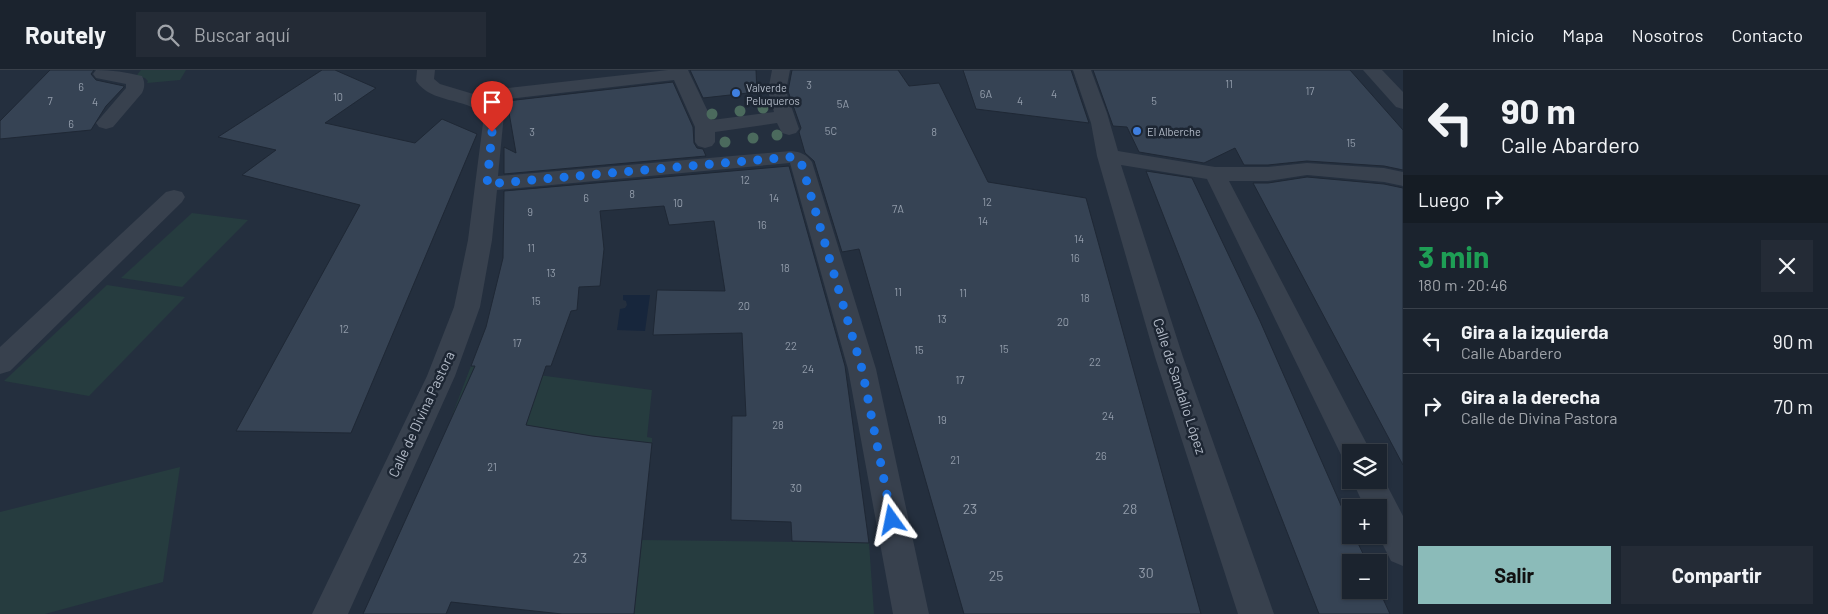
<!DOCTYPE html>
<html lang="es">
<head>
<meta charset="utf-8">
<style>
	:root { --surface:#1b232e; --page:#242b36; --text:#f1f3f6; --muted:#a0a4aa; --line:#39404a; --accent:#8bbbb9 }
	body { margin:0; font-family:Barlow,sans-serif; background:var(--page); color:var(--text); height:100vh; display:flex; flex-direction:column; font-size:19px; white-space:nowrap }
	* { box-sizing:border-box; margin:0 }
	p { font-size:16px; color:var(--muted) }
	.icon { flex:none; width:28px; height:28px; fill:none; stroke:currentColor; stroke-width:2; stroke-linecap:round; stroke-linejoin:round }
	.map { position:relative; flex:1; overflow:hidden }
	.details { display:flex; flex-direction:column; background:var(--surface); width:425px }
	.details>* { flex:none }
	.banner { background:#1b232e; color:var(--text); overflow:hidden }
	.buttons { position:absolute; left:1342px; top:374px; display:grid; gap:10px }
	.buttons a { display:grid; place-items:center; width:45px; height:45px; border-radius:0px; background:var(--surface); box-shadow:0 1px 4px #0004,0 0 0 1px var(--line); font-size:25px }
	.pin { position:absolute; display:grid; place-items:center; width:42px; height:42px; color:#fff; margin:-51px -21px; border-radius:50% 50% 50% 0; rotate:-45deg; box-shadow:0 0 5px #0007 }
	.pin .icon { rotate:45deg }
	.me { position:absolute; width:55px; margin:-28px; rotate:348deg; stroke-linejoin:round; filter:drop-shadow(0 0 4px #0008) }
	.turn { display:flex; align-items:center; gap:18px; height:105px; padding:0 15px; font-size:22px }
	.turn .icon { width:65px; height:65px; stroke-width:2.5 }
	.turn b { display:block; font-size:35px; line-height:42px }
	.then { display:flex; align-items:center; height:48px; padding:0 15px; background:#0003; gap:10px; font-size:19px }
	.round { display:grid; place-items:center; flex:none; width:52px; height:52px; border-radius:0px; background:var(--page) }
	.head { display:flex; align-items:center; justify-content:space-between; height:85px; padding:0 15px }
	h1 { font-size:30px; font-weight:700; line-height:38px; color:#1e9e55 }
	.button { display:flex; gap:10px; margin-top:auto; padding:10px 15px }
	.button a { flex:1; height:58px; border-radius:0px; background:var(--accent); color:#111; font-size:20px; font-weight:700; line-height:58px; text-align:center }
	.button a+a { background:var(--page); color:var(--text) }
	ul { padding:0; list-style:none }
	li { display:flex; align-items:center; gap:15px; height:65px; padding:0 15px; border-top:1px solid var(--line) }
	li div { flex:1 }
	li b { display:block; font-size:19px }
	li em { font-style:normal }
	header { display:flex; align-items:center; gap:30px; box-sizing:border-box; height:70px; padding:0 25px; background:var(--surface); border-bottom:1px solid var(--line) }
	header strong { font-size:24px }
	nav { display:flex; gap:28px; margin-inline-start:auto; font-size:18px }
	.search { width:350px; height:45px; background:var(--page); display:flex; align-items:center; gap:12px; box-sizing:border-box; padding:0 18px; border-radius:0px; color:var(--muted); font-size:19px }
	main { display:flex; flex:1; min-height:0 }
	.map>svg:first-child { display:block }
	.green { fill:#263c3f }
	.water { fill:#17263c }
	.building { fill:#364354; stroke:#1f2835 }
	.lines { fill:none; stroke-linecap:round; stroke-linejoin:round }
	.minor { fill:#38414e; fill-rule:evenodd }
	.tree { fill:#4b6a5d }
	.route { stroke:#1a73e8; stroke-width:9; stroke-dasharray:0 16.2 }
	.shop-dot { fill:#3f7fe0; stroke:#1d2633; stroke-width:2 }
	.labels { text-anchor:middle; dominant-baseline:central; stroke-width:5; stroke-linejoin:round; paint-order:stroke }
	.number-label { font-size:11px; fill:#929caa }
	.far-poi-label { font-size:11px; fill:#b4bcc9; stroke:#1d2633; text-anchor:start }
	.street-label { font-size:14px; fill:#b4bcc9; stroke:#1d2633 }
	.near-number-label { font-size:14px; fill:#929caa }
</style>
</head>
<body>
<header>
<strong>Routely</strong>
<div class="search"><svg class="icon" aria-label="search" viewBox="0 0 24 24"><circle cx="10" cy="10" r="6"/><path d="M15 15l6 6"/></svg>Buscar aquí</div>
<nav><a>Inicio</a><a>Mapa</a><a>Nosotros</a><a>Contacto</a></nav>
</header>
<main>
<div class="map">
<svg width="1403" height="544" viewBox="0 0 1403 544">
	<rect width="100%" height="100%" fill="#242f3e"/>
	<g class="green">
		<path d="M141 0H186L180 10 147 13 148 11 145 8 136 6Z"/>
		<path d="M192 143 248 150 182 217 121 208Z"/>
		<path d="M107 215 185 227 89 326 4 311Z"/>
		<path d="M471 296 652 320 647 367 652 368V373L592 366 453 343Z"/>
		<path d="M180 397 163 512 45 544H0V442Z"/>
		<path d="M642 470 869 473 874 544H634Z"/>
	</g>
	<path class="water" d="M623 225H650L645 261 617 260 620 239 625 238 627 235 626 231 623 230Z"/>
	<g class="building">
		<path d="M50 0H94L91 4 96 10 124 16V17L106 36 91 60 0 69V51Z"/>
		<path d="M322 0H335L376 18 325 53 415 73 442 49 477 64 351 363 236 361 360 135 242 105 276 80 218 67Z"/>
		<path d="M690 0H756L757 22 703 28Z"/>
		<path d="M792 0H898L909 16 939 13 988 112 1086 128 1201 544H964L859 179 842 182 814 91 805 83 799 62 801 58 788 21Z"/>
		<path d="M963 0H1071L1089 53 976 39Z"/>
		<path d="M1093 0H1350L1403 60V100L1384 96 1307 91 1268 95H1244L1235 78 1204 93 1139 82 1127 57 1113 56Z"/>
		<path d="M673 12 693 57 694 73 697 78 703 79 706 86 504 104V77L516 83 507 31Z"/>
		<path d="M789 96 845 296 869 473 792 471 791 452 731 450 732 346H746L742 263 653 265 657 220 725 221 714 151 669 155 664 136 600 141 604 179 600 216 579 217 577 240 571 241 551 296H546L526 355 592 366 652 373 634 544H562L451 532 446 544H363L475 296H471L486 257 503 188 504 121Z"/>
		<path d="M1146 101 1192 108 1260 251 1351 458V465H1354L1367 492H1351V520H1379L1390 544H1319Z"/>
		<path d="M1307 107 1384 114 1403 118V395L1253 113H1268Z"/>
	</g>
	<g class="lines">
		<g class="minor">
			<path d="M96 0C112 0 126 2 142 6 145 12 145 17 142 23L113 57 106 59 99 57 96 53 126 18V14L96 8 93 4Z"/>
			<path d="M417 0H435L434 9 440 14 480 26 482 22 489 20 668 0H688L712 50 774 42 768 21 772 0H790L786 21 799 59 796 63 789 65 782 63 777 53 715 62V72L712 76 705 78 698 76 695 72V57L674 10 491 31 504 44 498 106 791 81C801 82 806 84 812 92L876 299 929 544H893L848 299 790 93 497 120 492 170 480 237 455 306 348 544H312L427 306 454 237 468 170 484 45C465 27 432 34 416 11Z"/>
			<path d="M1073 0H1091L1107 43 1118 81 1215 97H1268L1307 93 1384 98 1403 102V116L1384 112 1307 105 1268 111H1229L1371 382H1351V394L1344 391 1207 109 1121 95 1183 287 1274 544H1238L1155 287 1097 86 1091 53Z"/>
			<path d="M1363 0H1382L1403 22V39L1396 37Z"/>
			<path d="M174 120 182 122 185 127 182 132 10 301 0 304V277L166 122Z"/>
			<path d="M1379 400 1403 446V496L1391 491 1378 465 1379 438H1365L1352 410H1379Z"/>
		</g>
	</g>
	<g class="tree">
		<circle cx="763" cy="38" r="5.5"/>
		<circle cx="740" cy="41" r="5.5"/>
		<circle cx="712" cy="44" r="5.5"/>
		<circle cx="777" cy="65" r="5.5"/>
		<circle cx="753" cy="68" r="5.5"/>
		<circle cx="725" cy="72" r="5.5"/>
	</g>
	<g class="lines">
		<path class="route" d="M492 62 487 114 791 87 797 88 801 92 862 299 892 450"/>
	</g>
	<g class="shop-dot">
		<circle cx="736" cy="23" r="5"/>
		<circle cx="1137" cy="61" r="5"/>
	</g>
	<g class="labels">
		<g class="number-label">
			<text x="1229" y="13">11</text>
			<text x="809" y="14">3</text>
			<text x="81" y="16">6</text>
			<text x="1310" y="20">17</text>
			<text x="986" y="23">6A</text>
			<text x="1054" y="23">4</text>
			<text x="338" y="26">10</text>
			<text x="50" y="30">7</text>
			<text x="1020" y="30">4</text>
			<text x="1154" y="30">5</text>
			<text x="95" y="31">4</text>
			<text x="843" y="33">5A</text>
			<text x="71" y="53">6</text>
			<text x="831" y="60">5C</text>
			<text x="532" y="61">3</text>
			<text x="934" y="61">8</text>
			<text x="1351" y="72">15</text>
			<text x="745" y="109">12</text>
			<text x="632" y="123">8</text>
			<text x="586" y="127">6</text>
			<text x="774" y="127">14</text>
			<text x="987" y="131">12</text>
			<text x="678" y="132">10</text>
			<text x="898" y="138">7A</text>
			<text x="530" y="141">9</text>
			<text x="983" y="150">14</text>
			<text x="762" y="154">16</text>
			<text x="1079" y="168">14</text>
			<text x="531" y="177">11</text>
			<text x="1075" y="187">16</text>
			<text x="785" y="197">18</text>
			<text x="551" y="202">13</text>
			<text x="898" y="221">11</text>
			<text x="963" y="222">11</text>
			<text x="1085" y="227">18</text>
			<text x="536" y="230">15</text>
			<text x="744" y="235">20</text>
			<text x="942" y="248">13</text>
			<text x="1063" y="251">20</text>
			<text x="344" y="258">12</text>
			<text x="517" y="272">17</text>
			<text x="791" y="275">22</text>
			<text x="1004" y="278">15</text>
			<text x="919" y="279">15</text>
			<text x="1095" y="291">22</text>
			<text x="808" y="298">24</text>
			<text x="960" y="309">17</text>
			<text x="1108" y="345">24</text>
			<text x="942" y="349">19</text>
			<text x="778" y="354">28</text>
			<text x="1101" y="385">26</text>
			<text x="955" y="389">21</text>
			<text x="492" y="396">21</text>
			<text x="796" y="417">30</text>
		</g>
		<g class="far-poi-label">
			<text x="746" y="17">Valverde<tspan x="746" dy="13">Peluqueros</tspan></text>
			<text x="1147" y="61">El Alberche</text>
		</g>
		<g class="street-label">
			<text transform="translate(1180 316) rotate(72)">Calle de Sandalio López</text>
			<text transform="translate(421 344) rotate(-65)">Calle de Divina Pastora</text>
		</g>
		<g class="near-number-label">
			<text x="970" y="438">23</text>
			<text x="1130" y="438">28</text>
			<text x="580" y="487">23</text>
			<text x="1146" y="502">30</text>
			<text x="996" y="505">25</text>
		</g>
	</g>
</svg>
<div class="buttons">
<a><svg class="icon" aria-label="layers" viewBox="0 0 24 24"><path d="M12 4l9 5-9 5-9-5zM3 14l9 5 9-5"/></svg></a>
<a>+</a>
<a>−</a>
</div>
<div class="pin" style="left:492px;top:62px;background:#d93025"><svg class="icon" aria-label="arrive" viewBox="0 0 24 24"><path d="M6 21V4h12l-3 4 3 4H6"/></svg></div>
<svg class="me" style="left:892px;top:450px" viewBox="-20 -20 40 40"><path d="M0-17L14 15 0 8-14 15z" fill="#1a73e8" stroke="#fff" stroke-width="4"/></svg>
</div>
<section class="details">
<div class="banner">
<div class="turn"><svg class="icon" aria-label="left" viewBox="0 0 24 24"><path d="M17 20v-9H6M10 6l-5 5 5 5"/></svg><div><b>90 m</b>Calle Abardero</div></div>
<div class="then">Luego<svg class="icon" aria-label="right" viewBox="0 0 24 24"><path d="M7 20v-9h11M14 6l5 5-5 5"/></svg></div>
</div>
<div class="head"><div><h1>3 min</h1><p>180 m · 20:46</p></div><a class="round"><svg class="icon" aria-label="close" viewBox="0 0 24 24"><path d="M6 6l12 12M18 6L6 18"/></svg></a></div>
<ul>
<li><svg class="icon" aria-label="left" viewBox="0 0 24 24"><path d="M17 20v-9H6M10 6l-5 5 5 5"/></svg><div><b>Gira a la izquierda</b><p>Calle Abardero</p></div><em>90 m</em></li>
<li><svg class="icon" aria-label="right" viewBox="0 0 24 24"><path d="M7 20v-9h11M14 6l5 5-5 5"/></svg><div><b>Gira a la derecha</b><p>Calle de Divina Pastora</p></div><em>70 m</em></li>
</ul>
<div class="button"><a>Salir</a><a>Compartir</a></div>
</section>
</main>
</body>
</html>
